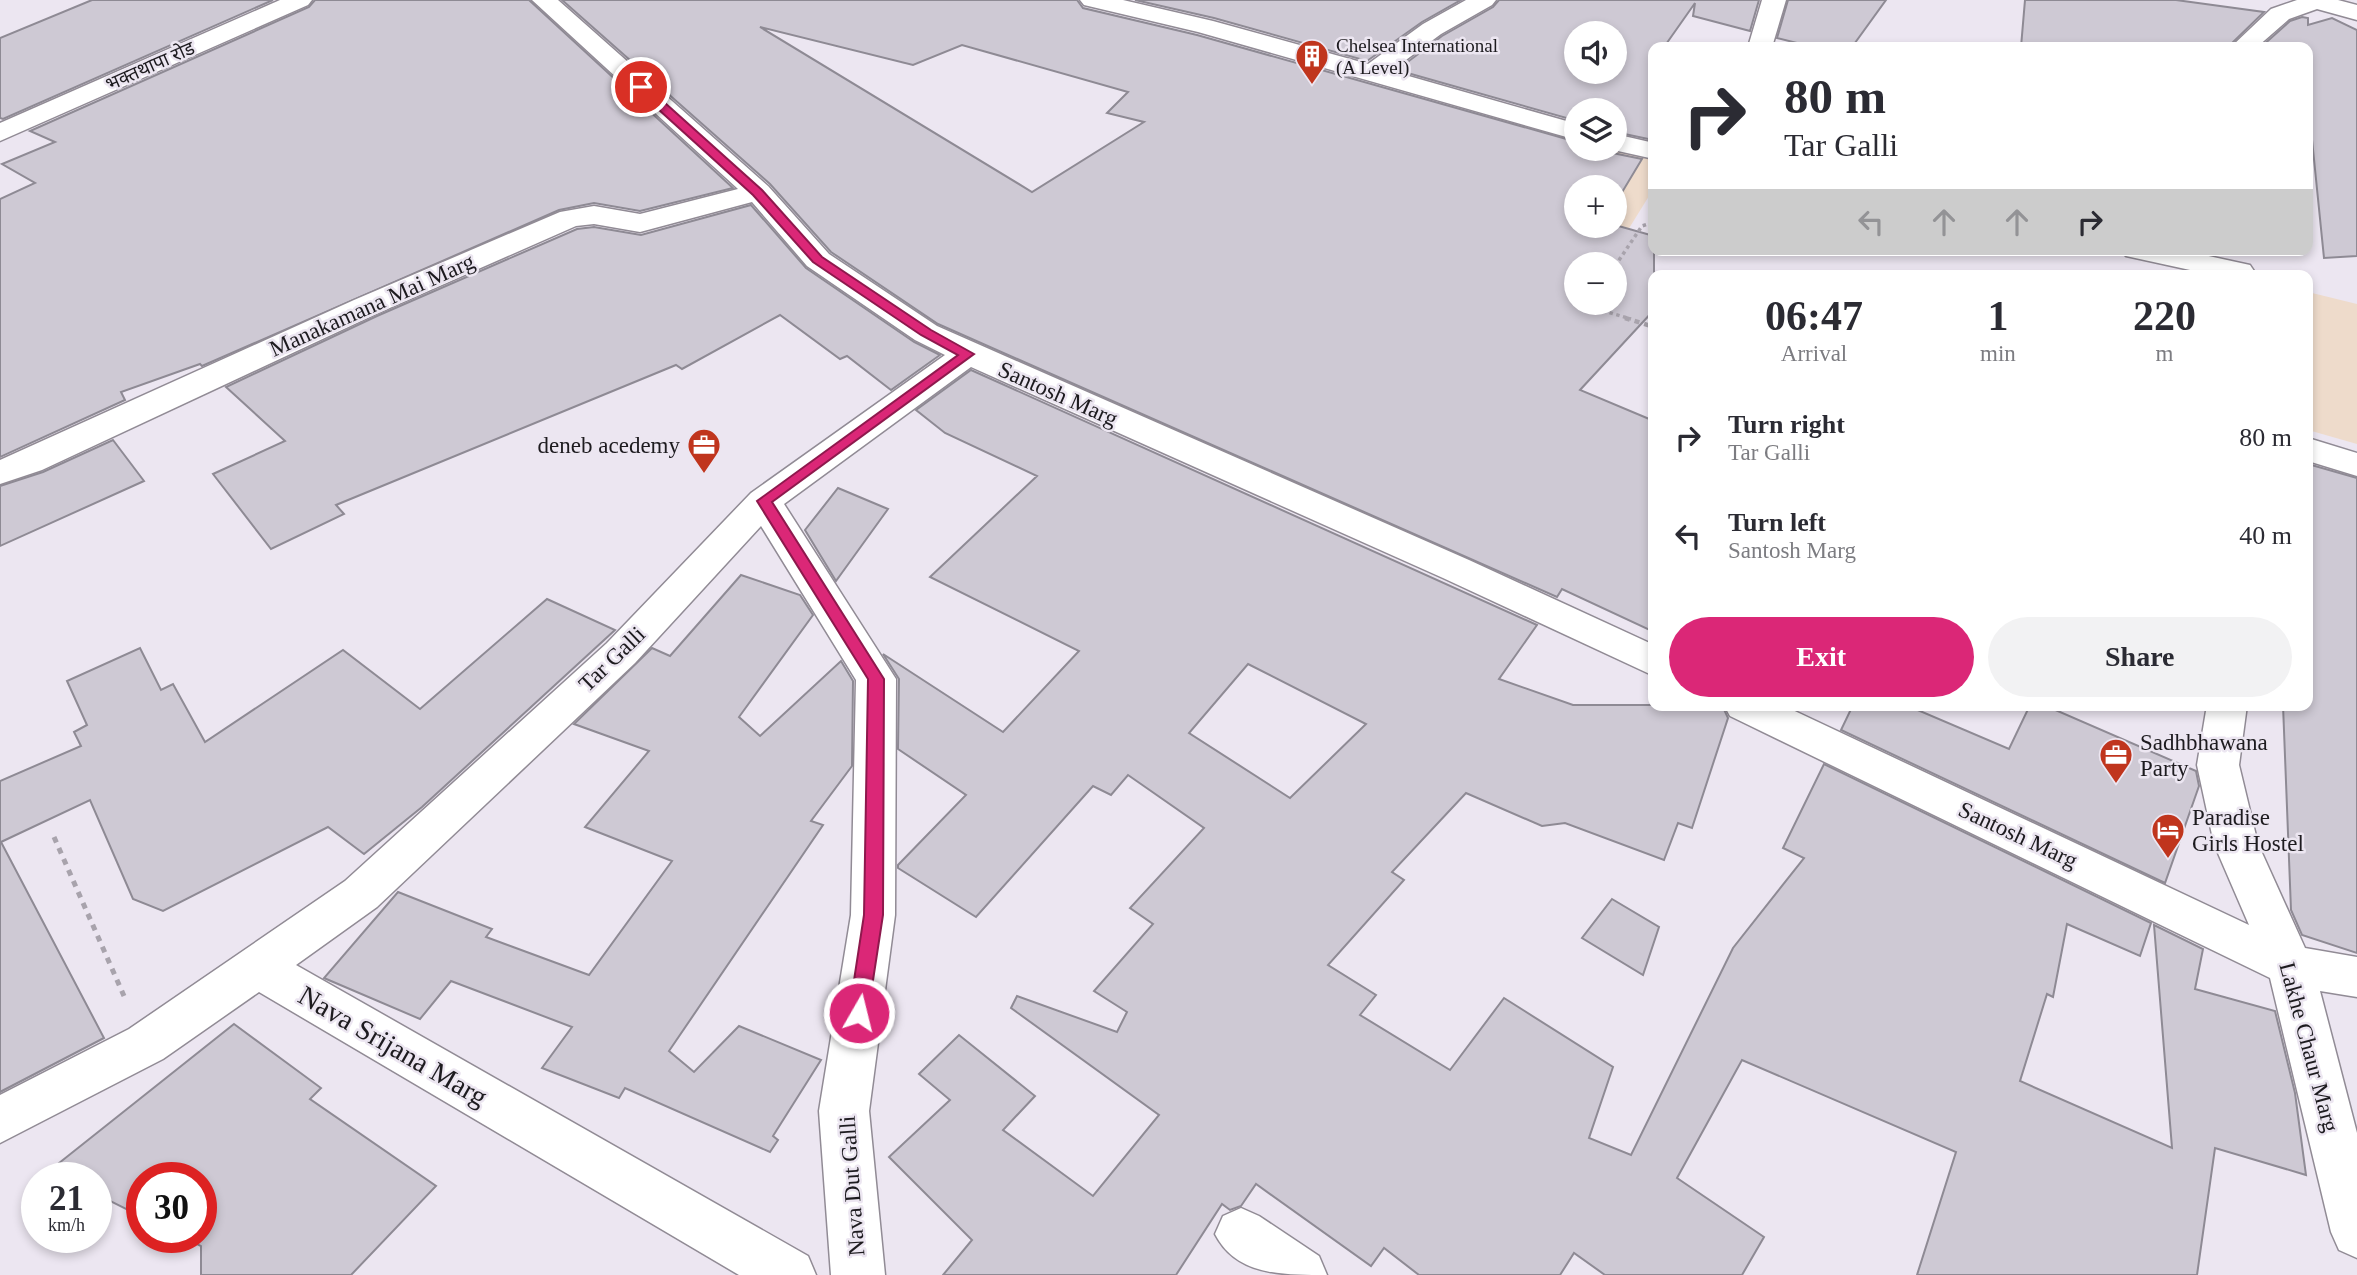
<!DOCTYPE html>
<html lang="en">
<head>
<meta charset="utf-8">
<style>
	:root { --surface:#fff; --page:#f2f2f3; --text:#2b2b33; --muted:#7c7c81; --accent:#db2777 }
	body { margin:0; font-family:"Times New Roman","Noto Sans Devanagari",serif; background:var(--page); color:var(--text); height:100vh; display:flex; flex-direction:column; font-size:26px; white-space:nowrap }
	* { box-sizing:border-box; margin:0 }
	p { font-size:23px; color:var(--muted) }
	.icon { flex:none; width:38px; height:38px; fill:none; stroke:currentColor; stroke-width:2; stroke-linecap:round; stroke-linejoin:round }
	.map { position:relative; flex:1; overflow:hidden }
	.side { position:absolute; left:1648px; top:270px; width:665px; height:441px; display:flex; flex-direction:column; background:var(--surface); border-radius:14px; box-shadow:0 4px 10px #0003 }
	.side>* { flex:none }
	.banner { position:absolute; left:1648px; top:42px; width:665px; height:214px; border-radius:14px; box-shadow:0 4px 10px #0003; background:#fff; color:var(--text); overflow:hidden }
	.controls { position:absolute; left:1564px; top:21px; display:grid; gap:14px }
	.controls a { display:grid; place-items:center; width:63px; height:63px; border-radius:50%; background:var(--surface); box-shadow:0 4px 10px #0003; font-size:35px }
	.speed { position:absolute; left:21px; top:1162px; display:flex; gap:14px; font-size:35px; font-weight:700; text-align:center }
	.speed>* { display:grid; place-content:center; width:91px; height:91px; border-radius:50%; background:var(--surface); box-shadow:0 4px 10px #0003; line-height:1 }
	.speed small { font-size:18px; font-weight:400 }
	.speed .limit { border:10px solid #d22; background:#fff; color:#111 }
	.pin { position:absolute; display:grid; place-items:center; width:60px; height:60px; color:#fff; margin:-30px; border:4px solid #fff; border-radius:50%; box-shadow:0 2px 7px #0007 }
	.me { position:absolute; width:77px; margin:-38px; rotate:8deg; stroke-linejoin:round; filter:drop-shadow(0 0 5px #0008) }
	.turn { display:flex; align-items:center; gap:24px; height:147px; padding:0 21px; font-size:32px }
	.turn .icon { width:91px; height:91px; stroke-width:2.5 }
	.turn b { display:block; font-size:49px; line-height:60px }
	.lanes { display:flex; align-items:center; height:66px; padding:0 21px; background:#0003; justify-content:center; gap:35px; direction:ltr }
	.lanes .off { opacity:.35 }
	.eta { display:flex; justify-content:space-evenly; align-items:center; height:119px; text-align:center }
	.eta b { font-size:42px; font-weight:700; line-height:49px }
	.action { display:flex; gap:14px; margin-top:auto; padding:14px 21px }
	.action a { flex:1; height:80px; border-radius:42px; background:var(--accent); color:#fff; font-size:28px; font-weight:700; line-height:80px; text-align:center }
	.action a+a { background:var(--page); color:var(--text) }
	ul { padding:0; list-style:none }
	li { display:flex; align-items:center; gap:21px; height:98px; padding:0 21px }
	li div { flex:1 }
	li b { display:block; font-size:26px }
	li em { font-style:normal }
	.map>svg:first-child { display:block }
	.education { fill:#eedbcb; fill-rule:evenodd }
	.building { fill:#cec9d4; stroke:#8e8a94; stroke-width:2; fill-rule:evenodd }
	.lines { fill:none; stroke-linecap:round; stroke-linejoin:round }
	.minor-casing { stroke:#918b95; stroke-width:3 }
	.tertiary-casing { stroke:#918b95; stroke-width:3 }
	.path-far2 { stroke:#a8a3ac; stroke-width:3.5; stroke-dasharray:3.5 3.5; stroke-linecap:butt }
	.path-far1 { stroke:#a8a3ac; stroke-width:4.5; stroke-dasharray:5 5; stroke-linecap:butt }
	.path { stroke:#a8a3ac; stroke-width:5; stroke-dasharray:6 6; stroke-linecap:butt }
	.minor { fill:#fff; fill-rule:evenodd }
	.tertiary { fill:#fff; fill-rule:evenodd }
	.route { fill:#db2777; stroke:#8e194d; stroke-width:2 }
	.labels { text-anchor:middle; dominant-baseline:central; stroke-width:5; stroke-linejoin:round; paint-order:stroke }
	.far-poi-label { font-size:19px; fill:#1d1b1f; stroke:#ece6f1; text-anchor:start }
	.far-street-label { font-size:19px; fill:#1d1b1f; stroke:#ece6f1 }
	.street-label { font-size:23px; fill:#1d1b1f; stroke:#ece6f1 }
	.poi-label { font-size:23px; fill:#1d1b1f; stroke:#ece6f1; text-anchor:start }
	.near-street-label { font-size:28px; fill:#1d1b1f; stroke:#ece6f1 }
</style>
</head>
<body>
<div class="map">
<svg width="2357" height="1275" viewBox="0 0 2357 1275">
	<rect width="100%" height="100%" fill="#ece6f1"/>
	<g class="education">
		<path d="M1562 137 1577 141V149H1610L1654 160V188L1623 238 1514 216ZM1577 187H1615V226H1577Z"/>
		<path d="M2308 292 2357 304V444L2308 430Z"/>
	</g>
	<g class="building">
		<path d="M92 0H273L3 119 0 118V38Z"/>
		<path d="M315 0H529L733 188 640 211 594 203 559 210 202 366 200 364 121 392 125 400 0 457V199L35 183 2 164 55 142 30 131 309 7Z"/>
		<path d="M562 0H1077L1083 8 1197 35 1577 142V149H1606L1608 152 1642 159 1615 204V187H1577V226L1615 225 1654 236V310L1580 390 1654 421V632L1562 589 1557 597 938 324 831 252 770 184ZM760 27 913 65 962 45 1128 92 1107 113 1144 122 1032 192ZM1577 264H1615V303H1577Z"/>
		<path d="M1135 0H1461L1422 22 1367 61 1214 18Z"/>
		<path d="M1499 0H1759L1750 31 1693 16 1695 3 1664 47H1654L1653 140 1615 132V110H1577V121L1397 70 1442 36 1493 7ZM1577 33H1615V72H1577Z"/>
		<path d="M1788 0H1886L1852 47H1813L1777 38Z"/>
		<path d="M2025 0H2176L2264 12 2228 47H2021Z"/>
		<path d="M2302 17 2308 18V25L2332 18 2357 30V256L2324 258 2308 100V47H2261L2290 21Z"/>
		<path d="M751 205 806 268 914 342 940 355 891 390 847 356 840 359 780 315 682 369 676 365 336 505 344 514 271 549 213 474 285 441 226 387 377 316 577 229 594 227 641 235Z"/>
		<path d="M971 370 1537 625 1499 679 1573 705H1722L1728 718 1692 828 1678 823 1664 860 1565 823 1542 826 1466 793 1392 872 1404 880 1328 965 1376 995 1360 1015 1450 1070 1504 998 1613 1067 1589 1138 1631 1155 1733 948 1804 858 1783 848 1824 764 2151 923 2140 956 2067 924 2053 997 2047 994 2020 1081 2172 1148 2154 925 2203 949 2195 989 2275 1011 2295 1093 2306 1175 2215 1148 2197 1275H1917L1956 1152 1742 1060 1677 1178 1764 1237 1742 1275H1605L1574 1253 1560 1275H1419L1384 1248 1371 1266 1256 1184 1241 1206 1230 1210 1222 1204 1176 1275H943L972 1240 889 1157 950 1100 919 1074 959 1035 1035 1096 1003 1130 1093 1196 1159 1115 1011 1008 1017 996 1117 1032 1127 1012 1094 991 1153 924 1130 908 1204 828 1128 775 1111 795 1093 786 976 917 898 868V865L966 795 898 749 899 679 883 654 1003 732 1079 651 930 577 1037 476 945 433 916 410ZM1248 664 1366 724 1290 798 1189 733Z"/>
		<path d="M113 440 144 481 0 546V486L43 472Z"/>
		<path d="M2308 464 2357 478V953L2302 935 2291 910 2283 705H2308Z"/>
		<path d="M838 488 888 509 836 581 805 530Z"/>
		<path d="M741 575 800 595 813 615 739 717 760 736 841 661 853 681 852 766 811 821 823 825 669 1051 694 1072 739 1026 821 1060 773 1136 778 1140 770 1152 625 1088 619 1098 542 1068 572 1027 451 981 420 1019 324 978 398 892 492 929 486 937 589 975 672 861 585 827 649 751 574 724 652 648 670 656Z"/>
		<path d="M547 599 615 630 422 807 364 854 328 827 163 911 133 899 90 800 1 842 104 1038 0 1092V781L81 746 74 732 87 725 67 681 140 648 161 690 173 684 205 742 343 650 420 709Z"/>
		<path d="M1853 705H1906L2009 749 2030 705H2044L2196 771 2199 786 2165 883 1841 730Z"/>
		<path d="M1612 899 1659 927 1643 975 1582 938Z"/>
		<path d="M234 1024 321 1088 310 1099 436 1186 351 1275H201V1246L183 1237H201V1178H142V1217L96 1194V1178H63L49 1171Z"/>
	</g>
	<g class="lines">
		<defs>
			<g id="minor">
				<path d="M532 0H558L768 186 829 254 937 326 1469 560 1654 645V676L1443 578 971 367 784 504 896 679 895 915 869 1111 885 1275H831L819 1111 851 915 856 680 761 526 635 663 377 907 296 965 808 1256 816 1275H739L259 992 163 1059 0 1143V1095L129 1029 345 881 607 643 751 493 945 355 915 340 807 266 752 202 640 232 594 224 576 226 376 314 42 470 0 484V460L354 300 560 212 594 206 640 214 738 189Z"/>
				<path d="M1080 0H1123L1213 21 1368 64 1423 24 1466 0H1496L1492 5 1441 34 1391 71 1577 124V140L1198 32 1084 5Z"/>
				<path d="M1762 0H1786L1772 47H1748Z"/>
				<path d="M2297 0H2338L2357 5V20L2317 9 2289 19 2257 47H2231L2271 9Z"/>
				<path d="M1615 134 1654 143V159L1609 149H1615Z"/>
				<path d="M2121 250H2181L2250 265 2254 271 2251 275H2213L2126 256Z"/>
				<path d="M2308 438 2357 453V476L2308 461Z"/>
				<path d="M1724 705H1782L2249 925 2214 844 2197 765 2207 705H2247L2239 765 2258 844 2305 948 2357 957V997L2320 991 2357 1133V1258L2339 1250 2331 1232 2270 978 1730 716Z"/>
				<path d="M1241 1208 1259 1216 1319 1256 1327 1275C1280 1275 1236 1275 1215 1234L1223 1216Z"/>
			</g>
			<path id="tertiary" d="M280 0H312L308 5 0 141V123Z"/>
		</defs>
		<use href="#minor" class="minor-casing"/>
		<use href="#tertiary" class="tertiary-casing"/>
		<g class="path-far2">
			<path d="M1615 266 1642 226 1654 222"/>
			<path d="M1606 303 1604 311 1631 319"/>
		</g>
		<path class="path-far1" d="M1625 318 1654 327"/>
		<path class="path" d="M54 837 124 996"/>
		<use href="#minor" class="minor"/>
		<use href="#tertiary" class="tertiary"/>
	</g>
	<path class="route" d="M637 85H645L762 190 822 257 931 330 974 354 772 502 884 679 883 915 868 1013 866 1019 859 1022 852 1019 849 1013 864 915 868 679 757 501 958 355 921 335 813 262 753 195 637 90Z"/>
	<defs>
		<symbol id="building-pin" viewBox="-11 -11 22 30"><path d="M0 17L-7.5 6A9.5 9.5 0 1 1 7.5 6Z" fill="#c0351d" stroke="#ece6f1"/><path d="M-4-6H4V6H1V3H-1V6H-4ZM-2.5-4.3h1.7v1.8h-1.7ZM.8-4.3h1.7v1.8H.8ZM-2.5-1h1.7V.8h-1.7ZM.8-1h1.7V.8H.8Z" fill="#fff"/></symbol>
		<symbol id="office-pin" viewBox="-11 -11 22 30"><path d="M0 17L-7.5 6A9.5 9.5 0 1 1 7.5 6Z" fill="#c0351d" stroke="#ece6f1"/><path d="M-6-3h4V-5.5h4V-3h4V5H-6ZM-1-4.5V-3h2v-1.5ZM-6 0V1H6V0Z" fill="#fff"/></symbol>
		<symbol id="hotel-pin" viewBox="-11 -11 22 30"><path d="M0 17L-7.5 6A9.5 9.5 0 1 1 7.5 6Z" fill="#c0351d" stroke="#ece6f1"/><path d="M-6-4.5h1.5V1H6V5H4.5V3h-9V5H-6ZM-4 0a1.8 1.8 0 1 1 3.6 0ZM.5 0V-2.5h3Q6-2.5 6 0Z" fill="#fff"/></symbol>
	</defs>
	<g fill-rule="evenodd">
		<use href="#building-pin" x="1293" y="37" width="38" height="52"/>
		<use href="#office-pin" x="685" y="426" width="38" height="52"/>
		<use href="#office-pin" x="2097" y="736" width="38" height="52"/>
		<use href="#hotel-pin" x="2149" y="811" width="38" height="52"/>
	</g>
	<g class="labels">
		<g class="far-poi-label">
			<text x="1336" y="45">Chelsea International<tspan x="1336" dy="22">(A Level)</tspan></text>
		</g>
		<g class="far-street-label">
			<text transform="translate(150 66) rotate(-24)">भक्तथापा रोड</text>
		</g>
		<g class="street-label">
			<text transform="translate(372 305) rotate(-24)">Manakamana Mai Marg</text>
			<text transform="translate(1058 394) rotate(24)">Santosh Marg</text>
			<text transform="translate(612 659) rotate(-44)">Tar Galli</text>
			<text transform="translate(2018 835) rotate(25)">Santosh Marg</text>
			<text transform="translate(2309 1047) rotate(75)">Lakhe Chaur Marg</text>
			<text transform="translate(852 1186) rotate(-94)">Nava Dut Galli</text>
		</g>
		<g class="poi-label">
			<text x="680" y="445" text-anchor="end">deneb acedemy</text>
			<text x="2140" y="742">Sadhbhawana<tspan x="2140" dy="26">Party</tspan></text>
			<text x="2192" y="817">Paradise<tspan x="2192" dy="26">Girls Hostel</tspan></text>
		</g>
		<g class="near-street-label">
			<text transform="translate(393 1046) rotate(30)">Nava Srijana Marg</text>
		</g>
	</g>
</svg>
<div class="controls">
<a><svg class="icon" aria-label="sound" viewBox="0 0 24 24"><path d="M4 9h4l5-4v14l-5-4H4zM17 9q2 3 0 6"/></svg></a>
<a><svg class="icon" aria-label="layers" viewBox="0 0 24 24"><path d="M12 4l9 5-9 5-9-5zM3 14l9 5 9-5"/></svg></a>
<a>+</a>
<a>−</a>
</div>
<div class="speed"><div>21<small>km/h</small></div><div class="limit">30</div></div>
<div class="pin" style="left:641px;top:87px;background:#d93025"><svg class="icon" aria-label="arrive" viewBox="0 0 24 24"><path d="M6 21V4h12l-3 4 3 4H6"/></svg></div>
<svg class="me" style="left:859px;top:1013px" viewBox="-20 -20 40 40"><circle r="17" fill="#db2777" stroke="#fff" stroke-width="3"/><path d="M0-11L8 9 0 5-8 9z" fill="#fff"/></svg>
<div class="banner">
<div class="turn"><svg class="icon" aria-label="right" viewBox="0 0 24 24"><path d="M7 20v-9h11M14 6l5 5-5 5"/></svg><div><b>80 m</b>Tar Galli</div></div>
<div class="lanes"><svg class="icon off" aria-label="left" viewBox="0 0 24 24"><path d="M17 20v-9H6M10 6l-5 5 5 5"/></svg><svg class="icon off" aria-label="ahead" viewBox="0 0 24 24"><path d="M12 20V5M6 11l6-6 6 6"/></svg><svg class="icon off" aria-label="ahead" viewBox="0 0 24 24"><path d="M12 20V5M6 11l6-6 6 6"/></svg><svg class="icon" aria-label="right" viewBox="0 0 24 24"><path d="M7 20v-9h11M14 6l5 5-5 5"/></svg></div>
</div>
<section class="side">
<div class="eta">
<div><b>06:47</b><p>Arrival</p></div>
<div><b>1</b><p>min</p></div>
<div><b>220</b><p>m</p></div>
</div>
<ul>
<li><svg class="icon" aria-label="right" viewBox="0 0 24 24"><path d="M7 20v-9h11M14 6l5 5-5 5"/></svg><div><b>Turn right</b><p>Tar Galli</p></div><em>80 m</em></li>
<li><svg class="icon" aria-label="left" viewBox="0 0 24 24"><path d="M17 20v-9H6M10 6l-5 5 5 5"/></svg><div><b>Turn left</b><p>Santosh Marg</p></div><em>40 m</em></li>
</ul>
<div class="action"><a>Exit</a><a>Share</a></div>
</section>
</div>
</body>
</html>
